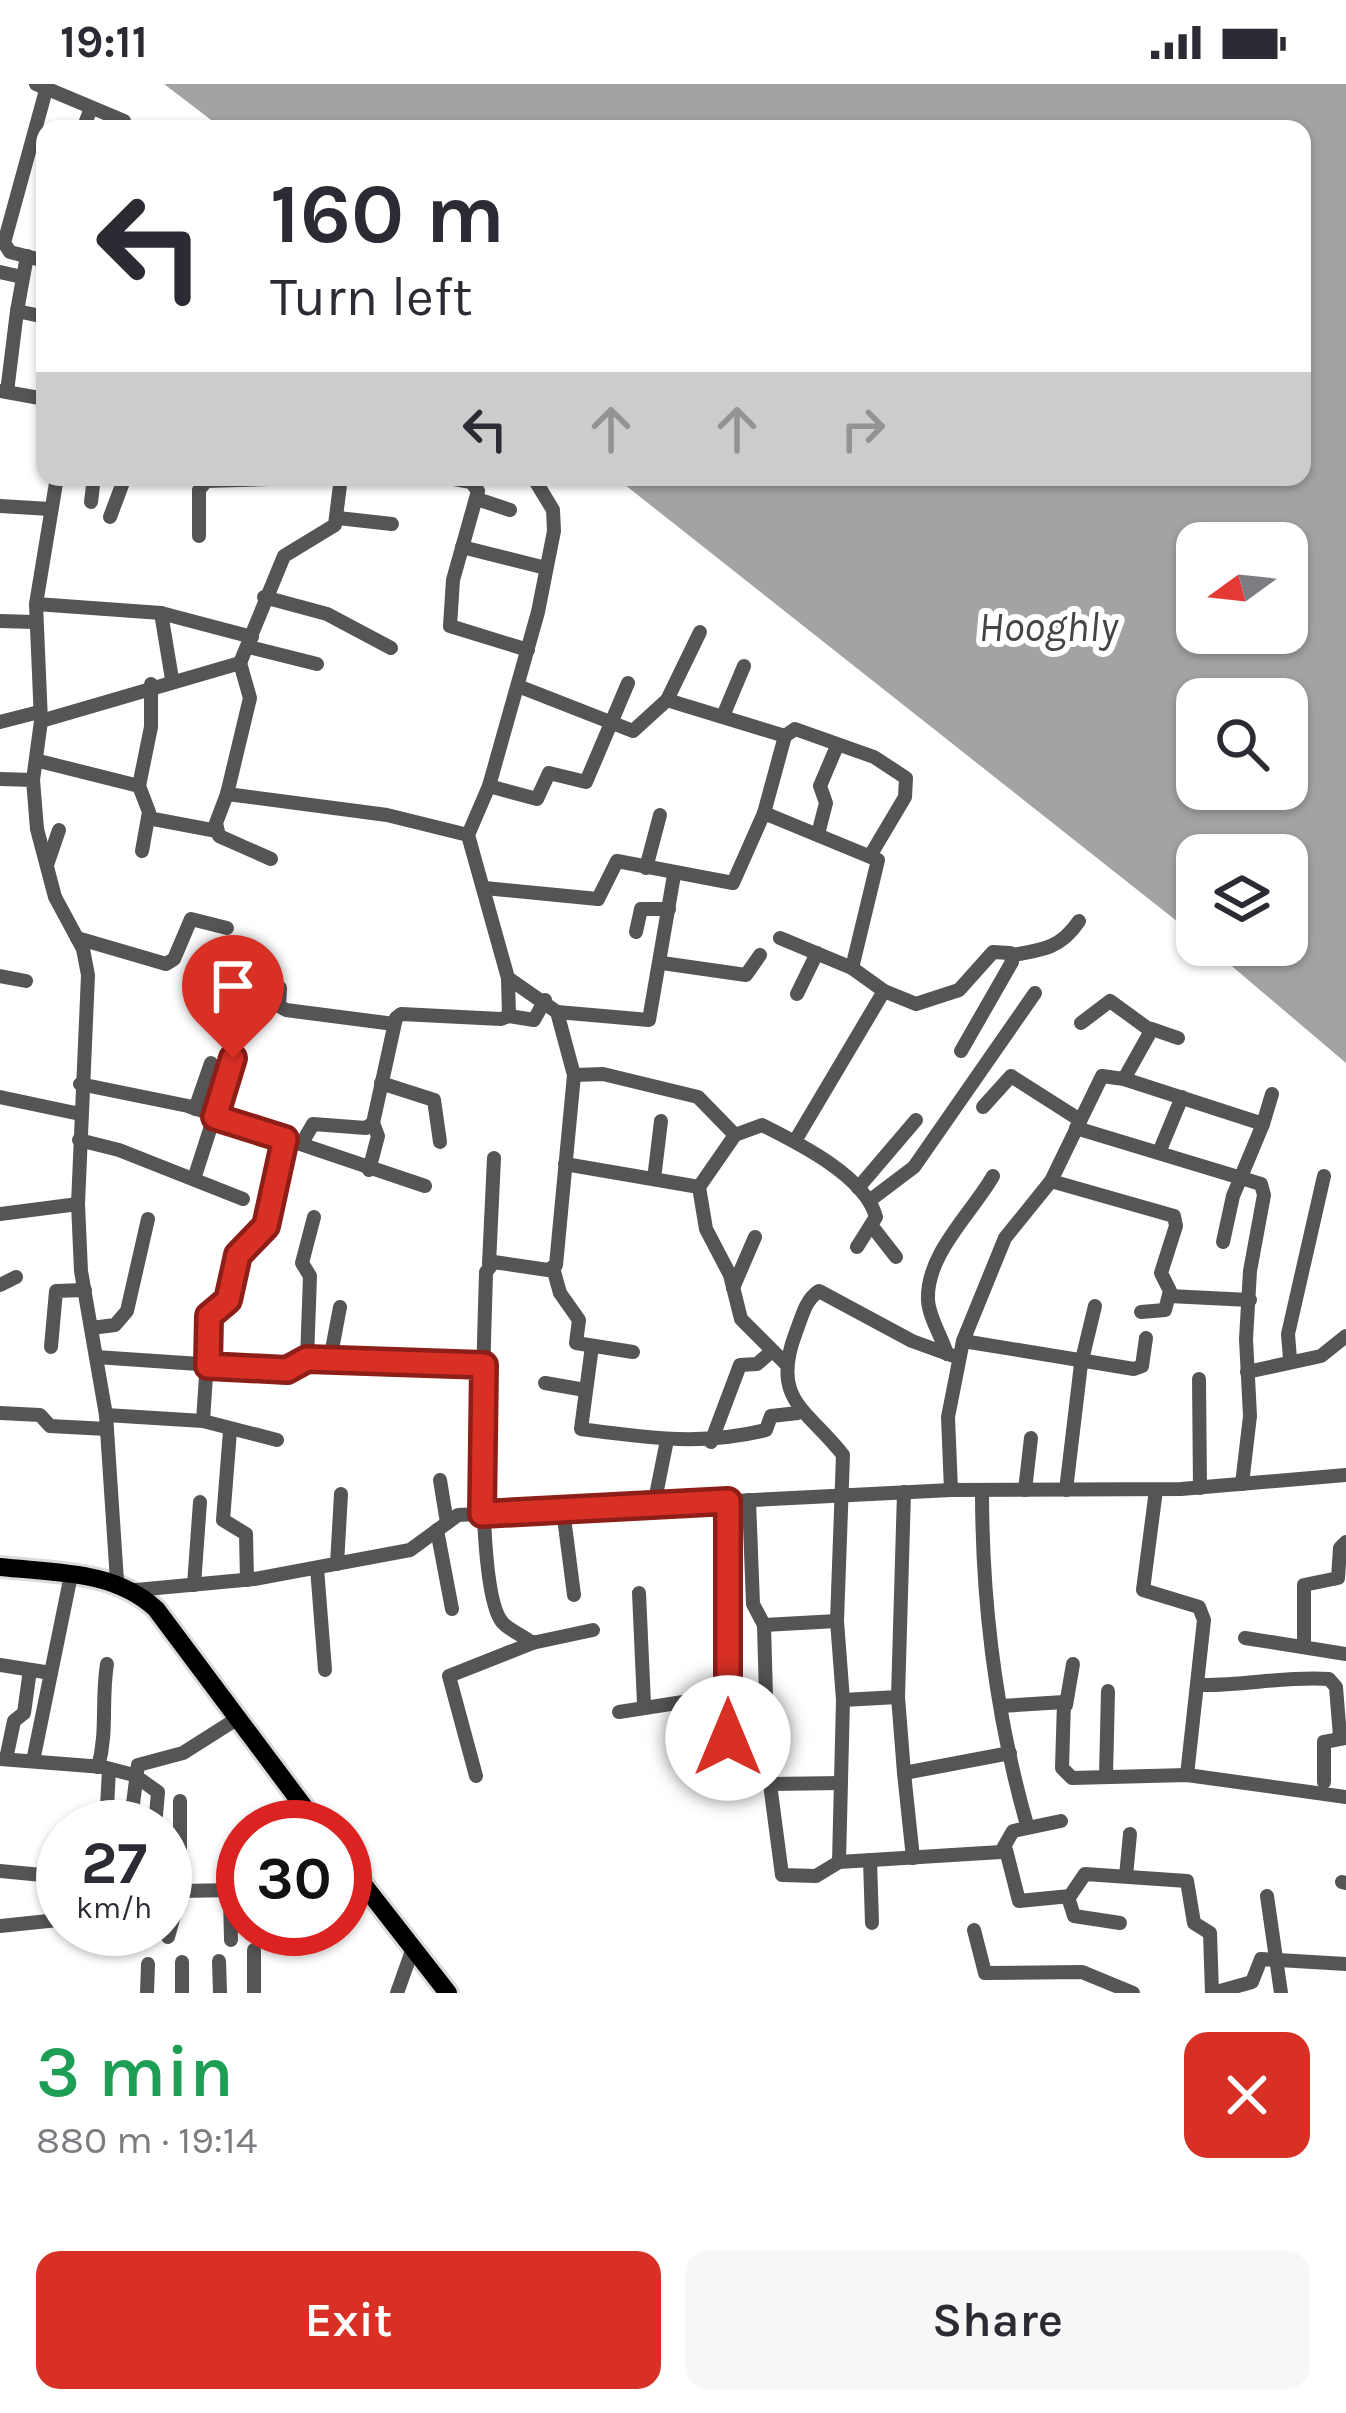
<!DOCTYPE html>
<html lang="en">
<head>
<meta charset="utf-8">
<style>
	:root { --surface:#fff; --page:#f7f7f7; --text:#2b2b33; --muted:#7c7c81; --accent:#d93025 }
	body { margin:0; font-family:Karla,sans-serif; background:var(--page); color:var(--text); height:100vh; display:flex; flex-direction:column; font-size:45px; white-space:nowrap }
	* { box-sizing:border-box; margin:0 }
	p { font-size:39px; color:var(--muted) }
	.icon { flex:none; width:66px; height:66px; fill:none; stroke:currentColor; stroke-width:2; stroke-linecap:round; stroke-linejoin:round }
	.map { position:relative; height:1909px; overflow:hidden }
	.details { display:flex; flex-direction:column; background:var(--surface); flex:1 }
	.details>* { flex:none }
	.top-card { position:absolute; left:36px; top:36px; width:1275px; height:366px; border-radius:24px; box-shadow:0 3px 9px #0004; background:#fff; color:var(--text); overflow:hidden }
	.needle { width:78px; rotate:255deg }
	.controls { position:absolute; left:1176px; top:438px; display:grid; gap:24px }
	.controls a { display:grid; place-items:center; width:132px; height:132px; border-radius:24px; background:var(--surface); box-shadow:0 3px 9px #0004; font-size:60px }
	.speed { position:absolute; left:36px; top:1716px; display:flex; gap:24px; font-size:60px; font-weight:700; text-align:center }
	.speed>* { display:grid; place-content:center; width:156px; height:156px; border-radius:50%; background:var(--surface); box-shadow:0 3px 9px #0004; line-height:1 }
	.speed small { font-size:30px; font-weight:400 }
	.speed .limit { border:18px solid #d22; background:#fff; color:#111 }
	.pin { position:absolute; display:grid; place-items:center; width:102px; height:102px; color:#fff; margin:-123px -51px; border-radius:50% 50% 50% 0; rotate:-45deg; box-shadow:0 0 12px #0007 }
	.pin .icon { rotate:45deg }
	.me { position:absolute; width:132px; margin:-66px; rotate:0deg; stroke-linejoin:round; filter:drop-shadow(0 0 9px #0008) }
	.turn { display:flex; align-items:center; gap:42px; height:252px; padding:0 36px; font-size:54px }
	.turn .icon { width:156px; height:156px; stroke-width:2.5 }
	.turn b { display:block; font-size:84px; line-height:102px }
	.lanes { display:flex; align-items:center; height:114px; padding:0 36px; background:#0003; justify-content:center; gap:60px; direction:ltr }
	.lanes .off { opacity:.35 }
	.round { display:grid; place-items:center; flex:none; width:126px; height:126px; border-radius:24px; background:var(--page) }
	.overview { display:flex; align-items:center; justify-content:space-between; height:204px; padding:0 36px }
	h1 { font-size:72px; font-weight:600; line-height:90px; color:#1e9e55 }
	.action { display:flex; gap:24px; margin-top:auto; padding:24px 36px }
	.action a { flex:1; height:138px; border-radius:24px; background:var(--accent); color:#fff; font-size:48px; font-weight:600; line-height:138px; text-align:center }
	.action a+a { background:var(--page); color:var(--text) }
	.status { display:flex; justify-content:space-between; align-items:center; height:84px; padding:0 60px; background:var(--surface); direction:ltr }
	.status svg { height:33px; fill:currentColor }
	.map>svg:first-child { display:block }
	.water { fill:#a3a3a3; fill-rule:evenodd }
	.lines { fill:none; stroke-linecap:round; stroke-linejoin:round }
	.major-casing { stroke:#dbdbdb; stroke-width:24 }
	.minor { stroke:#555; stroke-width:14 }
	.major { stroke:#000; stroke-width:18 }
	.route-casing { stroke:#8d1f18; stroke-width:30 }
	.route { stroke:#d93025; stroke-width:21 }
	.labels { text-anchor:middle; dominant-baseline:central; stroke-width:12; stroke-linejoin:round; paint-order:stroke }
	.water-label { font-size:42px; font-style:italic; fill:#444; stroke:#fff }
</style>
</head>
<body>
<div class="status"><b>19:11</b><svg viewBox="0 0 49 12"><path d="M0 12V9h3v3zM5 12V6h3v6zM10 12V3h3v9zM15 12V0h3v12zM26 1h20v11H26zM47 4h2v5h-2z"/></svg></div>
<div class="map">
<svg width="1346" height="1909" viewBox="0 0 1346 1909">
	<rect width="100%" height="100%" fill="#fff"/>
	<path class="water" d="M164 0H1346V979L1207 861H1287V771H1197V853L615 393H1302V45H223ZM1197 459H1287V549H1197ZM1197 615H1287V705H1197Z"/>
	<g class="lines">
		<defs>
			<g id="major">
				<path d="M0 1483C55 1489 114 1486 156 1525L319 1743"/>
				<path d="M345 1777 448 1909"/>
			</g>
		</defs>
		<use href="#major" class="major-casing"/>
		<g class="minor">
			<path d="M36 0 124 37"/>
			<path d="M83 45 91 24"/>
			<path d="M45 177 10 168 4 159 46 6"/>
			<path d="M0 188 22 193"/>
			<path d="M17 227 27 172"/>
			<path d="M0 307 45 315"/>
			<path d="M7 308 17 227 45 233"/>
			<path d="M383 393H438"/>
			<path d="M443 393 471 398 478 407 453 496 450 542 528 566"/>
			<path d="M477 415 510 426"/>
			<path d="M91 418 94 393"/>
			<path d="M0 422 50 425"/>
			<path d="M110 433 125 393"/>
			<path d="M338 434 392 440"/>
			<path d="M199 452V406L206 397 329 393"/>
			<path d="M462 463 546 484"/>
			<path d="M264 513 327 530 391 564"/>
			<path d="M36 520 161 529 252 553"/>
			<path d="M161 529 172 595"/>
			<path d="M0 537 34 538"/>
			<path d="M249 563 317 580"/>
			<path d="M518 602 633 647 667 616 700 548"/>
			<path d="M723 632 744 582"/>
			<path d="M41 637 240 579 284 472 335 441 341 393"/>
			<path d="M0 638 39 628"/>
			<path d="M785 652 795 645 874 673 906 694 905 713 870 772"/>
			<path d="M39 677 139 702"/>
			<path d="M0 695 33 696 37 745 55 813 83 865 88 891 78 1120 81 1187 106 1331 117 1497"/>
			<path d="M33 696 41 637 36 520 57 393"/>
			<path d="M489 702 538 528 554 447 553 426 533 393"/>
			<path d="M227 710 250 614 240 579"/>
			<path d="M764 729 878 776 852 884"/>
			<path d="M148 734 217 747"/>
			<path d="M818 750 826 719 820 702 837 662"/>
			<path d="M142 767 149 728 139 702 151 643V600"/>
			<path d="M271 775 219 752 216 739 227 710 387 731 468 751"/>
			<path d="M47 781 59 746"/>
			<path d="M646 784 660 731"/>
			<path d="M485 804 598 815 617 777 733 799 764 729 785 652 667 616"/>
			<path d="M636 848 641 825H669"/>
			<path d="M77 854 166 880 174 875 191 835 227 844"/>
			<path d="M780 854 852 884 884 907 916 920 959 906 993 868 1010 869 1012 878 961 967"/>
			<path d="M1012 871C1043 866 1061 864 1079 837"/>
			<path d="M662 879 746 891 760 871"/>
			<path d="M0 892 26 897"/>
			<path d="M280 904 279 922 286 926 394 940"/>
			<path d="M797 910 817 869"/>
			<path d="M557 928 649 936 674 791"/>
			<path d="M509 932 534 936 545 916"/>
			<path d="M1081 939 1110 917 1150 946"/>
			<path d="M574 991 603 990 698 1013 735 1051"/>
			<path d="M1124 995 1263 1040 1233 1112 1223 1158"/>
			<path d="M381 999 434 1016 440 1058"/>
			<path d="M80 1000 188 1022 425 1102"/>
			<path d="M0 1013 80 1030"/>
			<path d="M983 1023 1011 992 1080 1036"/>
			<path d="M195 1025 211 979"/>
			<path d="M1263 1040 1272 1010"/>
			<path d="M1076 1044 1261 1100 1264 1111 1250 1187 1246 1255 1250 1332 1242 1400"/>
			<path d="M79 1056 119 1066 243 1115"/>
			<path d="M795 1057 884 907"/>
			<path d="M302 1059 313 1040 366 1044 373 1039 396 934 401 930 501 935 509 932 508 894"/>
			<path d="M1160 1066 1182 1013"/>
			<path d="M565 1080 699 1103"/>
			<path d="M369 1086 378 1052 373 1039"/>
			<path d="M194 1095 233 974"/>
			<path d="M654 1095 661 1037"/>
			<path d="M1051 1097 1174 1132 1176 1142 1161 1189 1170 1207 1165 1226 1141 1228"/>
			<path d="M858 1104 916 1036"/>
			<path d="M869 1117 914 1083 1035 909"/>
			<path d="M0 1130 78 1120"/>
			<path d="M871 1141 896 1173"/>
			<path d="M489 1180 494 1074"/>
			<path d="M553 1184 560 1209 579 1236 576 1259 633 1268"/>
			<path d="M0 1201 16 1193"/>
			<path d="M733 1204 755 1153"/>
			<path d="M1169 1212 1250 1216"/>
			<path d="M91 1244 115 1241 127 1227 148 1135"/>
			<path d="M963 1257 1134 1285 1142 1282 1146 1254"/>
			<path d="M592 1262 581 1345C649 1354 701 1362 766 1346L771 1332 798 1329"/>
			<path d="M51 1263 56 1207 85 1206"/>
			<path d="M947 1270C942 1253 929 1234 928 1216 926 1170 972 1129 993 1092"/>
			<path d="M96 1273 287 1286 307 1275 485 1281"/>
			<path d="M307 1275 310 1192 302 1179 314 1133"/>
			<path d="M1290 1275 1288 1250 1324 1092"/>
			<path d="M330 1276 340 1223"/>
			<path d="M785 1279 741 1235 730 1191 706 1145 699 1103 735 1051 762 1041C798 1059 865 1092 876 1133L857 1163"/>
			<path d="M1247 1288 1321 1272 1346 1252"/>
			<path d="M1199 1295 1200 1404"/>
			<path d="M545 1299 585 1306"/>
			<path d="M0 1329 40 1331 50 1342 107 1345"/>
			<path d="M106 1331 203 1337 277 1356"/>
			<path d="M203 1337 210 1232 228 1216 238 1171 265 1141 285 1055"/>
			<path d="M230 1347 223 1436 246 1450 247 1496"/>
			<path d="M711 1358 740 1281 757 1280 771 1268"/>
			<path d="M440 1396 447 1439"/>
			<path d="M951 1406 948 1333 963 1257 1005 1154 1051 1097 1102 992 1124 995 1152 945 1178 954"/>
			<path d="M982 1406C982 1517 996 1632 1027 1741"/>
			<path d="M1025 1406 1031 1354"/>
			<path d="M1066 1406 1081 1280 1095 1222"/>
			<path d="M1156 1406 1143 1506 1199 1523 1204 1536 1187 1691"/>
			<path d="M904 1408 898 1613 904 1689 1010 1669"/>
			<path d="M749 1416 753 1520 764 1541 768 1685 782 1791 816 1792 839 1778 1001 1768 1013 1747 1061 1737"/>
			<path d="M727 1417 728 1655"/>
			<path d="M654 1421 667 1356"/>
			<path d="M563 1426 574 1511"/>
			<path d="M437 1446 452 1525"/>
			<path d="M337 1480 341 1410"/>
			<path d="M317 1484 325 1586"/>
			<path d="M194 1501 200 1418"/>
			<path d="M136 1506 254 1495 410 1466 458 1431 951 1406 1181 1405 1346 1391"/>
			<path d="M639 1509 644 1620"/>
			<path d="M764 1541 837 1537"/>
			<path d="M593 1546 532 1559C524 1552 509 1546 503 1539 472 1507 485 1243 486 1188L494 1178 548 1186 556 1181 574 991 557 928 508 894 468 751 489 702 537 715 549 689 586 698 628 599"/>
			<path d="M1245 1554 1346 1570"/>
			<path d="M1304 1563V1501L1338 1494 1340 1464 1346 1458"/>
			<path d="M0 1581 51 1589"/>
			<path d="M1198 1601C1244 1602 1283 1592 1329 1595L1336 1603 1340 1653"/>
			<path d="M843 1616 898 1613"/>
			<path d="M1066 1621 1073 1580"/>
			<path d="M1001 1622 1064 1618 1062 1684 1072 1694 1187 1691 1346 1713"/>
			<path d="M619 1628 728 1611"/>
			<path d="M0 1675 103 1683 134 1691 158 1708 155 1743"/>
			<path d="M6 1675 14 1637 24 1629 30 1586"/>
			<path d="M33 1677 71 1491"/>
			<path d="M98 1683C108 1647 101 1617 107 1580"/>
			<path d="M904 1689 913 1774"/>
			<path d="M476 1692 449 1592 535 1558"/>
			<path d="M1106 1692 1108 1607"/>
			<path d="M1324 1698V1658L1346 1654"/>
			<path d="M771 1700 841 1699"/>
			<path d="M106 1743 109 1685"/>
			<path d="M130 1743 138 1681 183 1669 235 1636"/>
			<path d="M263 1743 303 1724"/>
			<path d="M1006 1766 1019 1817 1070 1812 1085 1790 1187 1797 1194 1839 1210 1849 1212 1909"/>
			<path d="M870 1776 872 1839"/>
			<path d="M839 1778 843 1616 837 1537 843 1371C807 1325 770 1316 796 1248 802 1233 805 1216 819 1207L912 1257 959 1274"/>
			<path d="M0 1787 63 1793"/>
			<path d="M1126 1792 1130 1750"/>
			<path d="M1342 1798 1346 1799"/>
			<path d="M180 1807 234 1806"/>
			<path d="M1267 1812 1281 1909"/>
			<path d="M1068 1813 1074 1832 1120 1839"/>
			<path d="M0 1842 58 1836"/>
			<path d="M974 1846 985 1889 1082 1888 1133 1909"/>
			<path d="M150 1849V1845"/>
			<path d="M168 1853 180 1810V1717"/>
			<path d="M231 1856 230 1812 243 1802"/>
			<path d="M219 1877 220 1909"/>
			<path d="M147 1909 148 1880"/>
			<path d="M182 1909V1878"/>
			<path d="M254 1909V1866"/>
			<path d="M397 1909 413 1864"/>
			<path d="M1213 1909 1252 1898 1261 1875 1346 1880"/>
		</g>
		<use href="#major" class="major"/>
	</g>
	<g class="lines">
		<defs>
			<path id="route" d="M233 974 215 1033 285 1055 266 1142 238 1171 228 1216 209 1232 208 1282 287 1286 307 1275 484 1281 482 1430 728 1417V1654"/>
		</defs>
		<use href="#route" class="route-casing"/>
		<use href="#route" class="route"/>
	</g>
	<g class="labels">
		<g class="water-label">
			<text x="1048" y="543">Hooghly</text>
		</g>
	</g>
</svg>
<div class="controls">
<a><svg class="needle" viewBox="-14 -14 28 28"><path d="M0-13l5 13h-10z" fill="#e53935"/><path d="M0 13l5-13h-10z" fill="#7c7c81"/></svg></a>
<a><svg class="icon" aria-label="search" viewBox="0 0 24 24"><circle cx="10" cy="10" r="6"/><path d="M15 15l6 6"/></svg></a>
<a><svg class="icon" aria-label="layers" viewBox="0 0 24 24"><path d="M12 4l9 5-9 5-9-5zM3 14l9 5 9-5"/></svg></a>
</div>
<div class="speed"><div>27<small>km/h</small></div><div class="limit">30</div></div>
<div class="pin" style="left:233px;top:974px;background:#d93025"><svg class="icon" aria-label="arrive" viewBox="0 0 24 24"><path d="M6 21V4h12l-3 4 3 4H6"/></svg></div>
<svg class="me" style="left:728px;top:1654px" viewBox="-20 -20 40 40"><circle r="19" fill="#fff"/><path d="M0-13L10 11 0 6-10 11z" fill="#d93025"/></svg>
<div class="top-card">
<div class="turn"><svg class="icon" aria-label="left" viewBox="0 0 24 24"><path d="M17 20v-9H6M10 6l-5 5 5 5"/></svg><div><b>160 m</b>Turn left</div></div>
<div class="lanes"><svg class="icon" aria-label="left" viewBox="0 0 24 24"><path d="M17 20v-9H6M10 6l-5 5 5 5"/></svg><svg class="icon off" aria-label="ahead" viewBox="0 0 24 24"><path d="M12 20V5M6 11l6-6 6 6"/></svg><svg class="icon off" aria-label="ahead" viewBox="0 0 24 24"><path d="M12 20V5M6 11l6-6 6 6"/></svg><svg class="icon off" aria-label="right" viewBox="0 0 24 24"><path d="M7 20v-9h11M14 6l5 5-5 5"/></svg></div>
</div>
</div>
<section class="details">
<div class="overview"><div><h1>3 min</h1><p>880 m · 19:14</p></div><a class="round" style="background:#d93025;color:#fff"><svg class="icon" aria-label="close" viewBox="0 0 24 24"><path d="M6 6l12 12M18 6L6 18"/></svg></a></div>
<div class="action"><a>Exit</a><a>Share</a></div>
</section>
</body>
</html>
